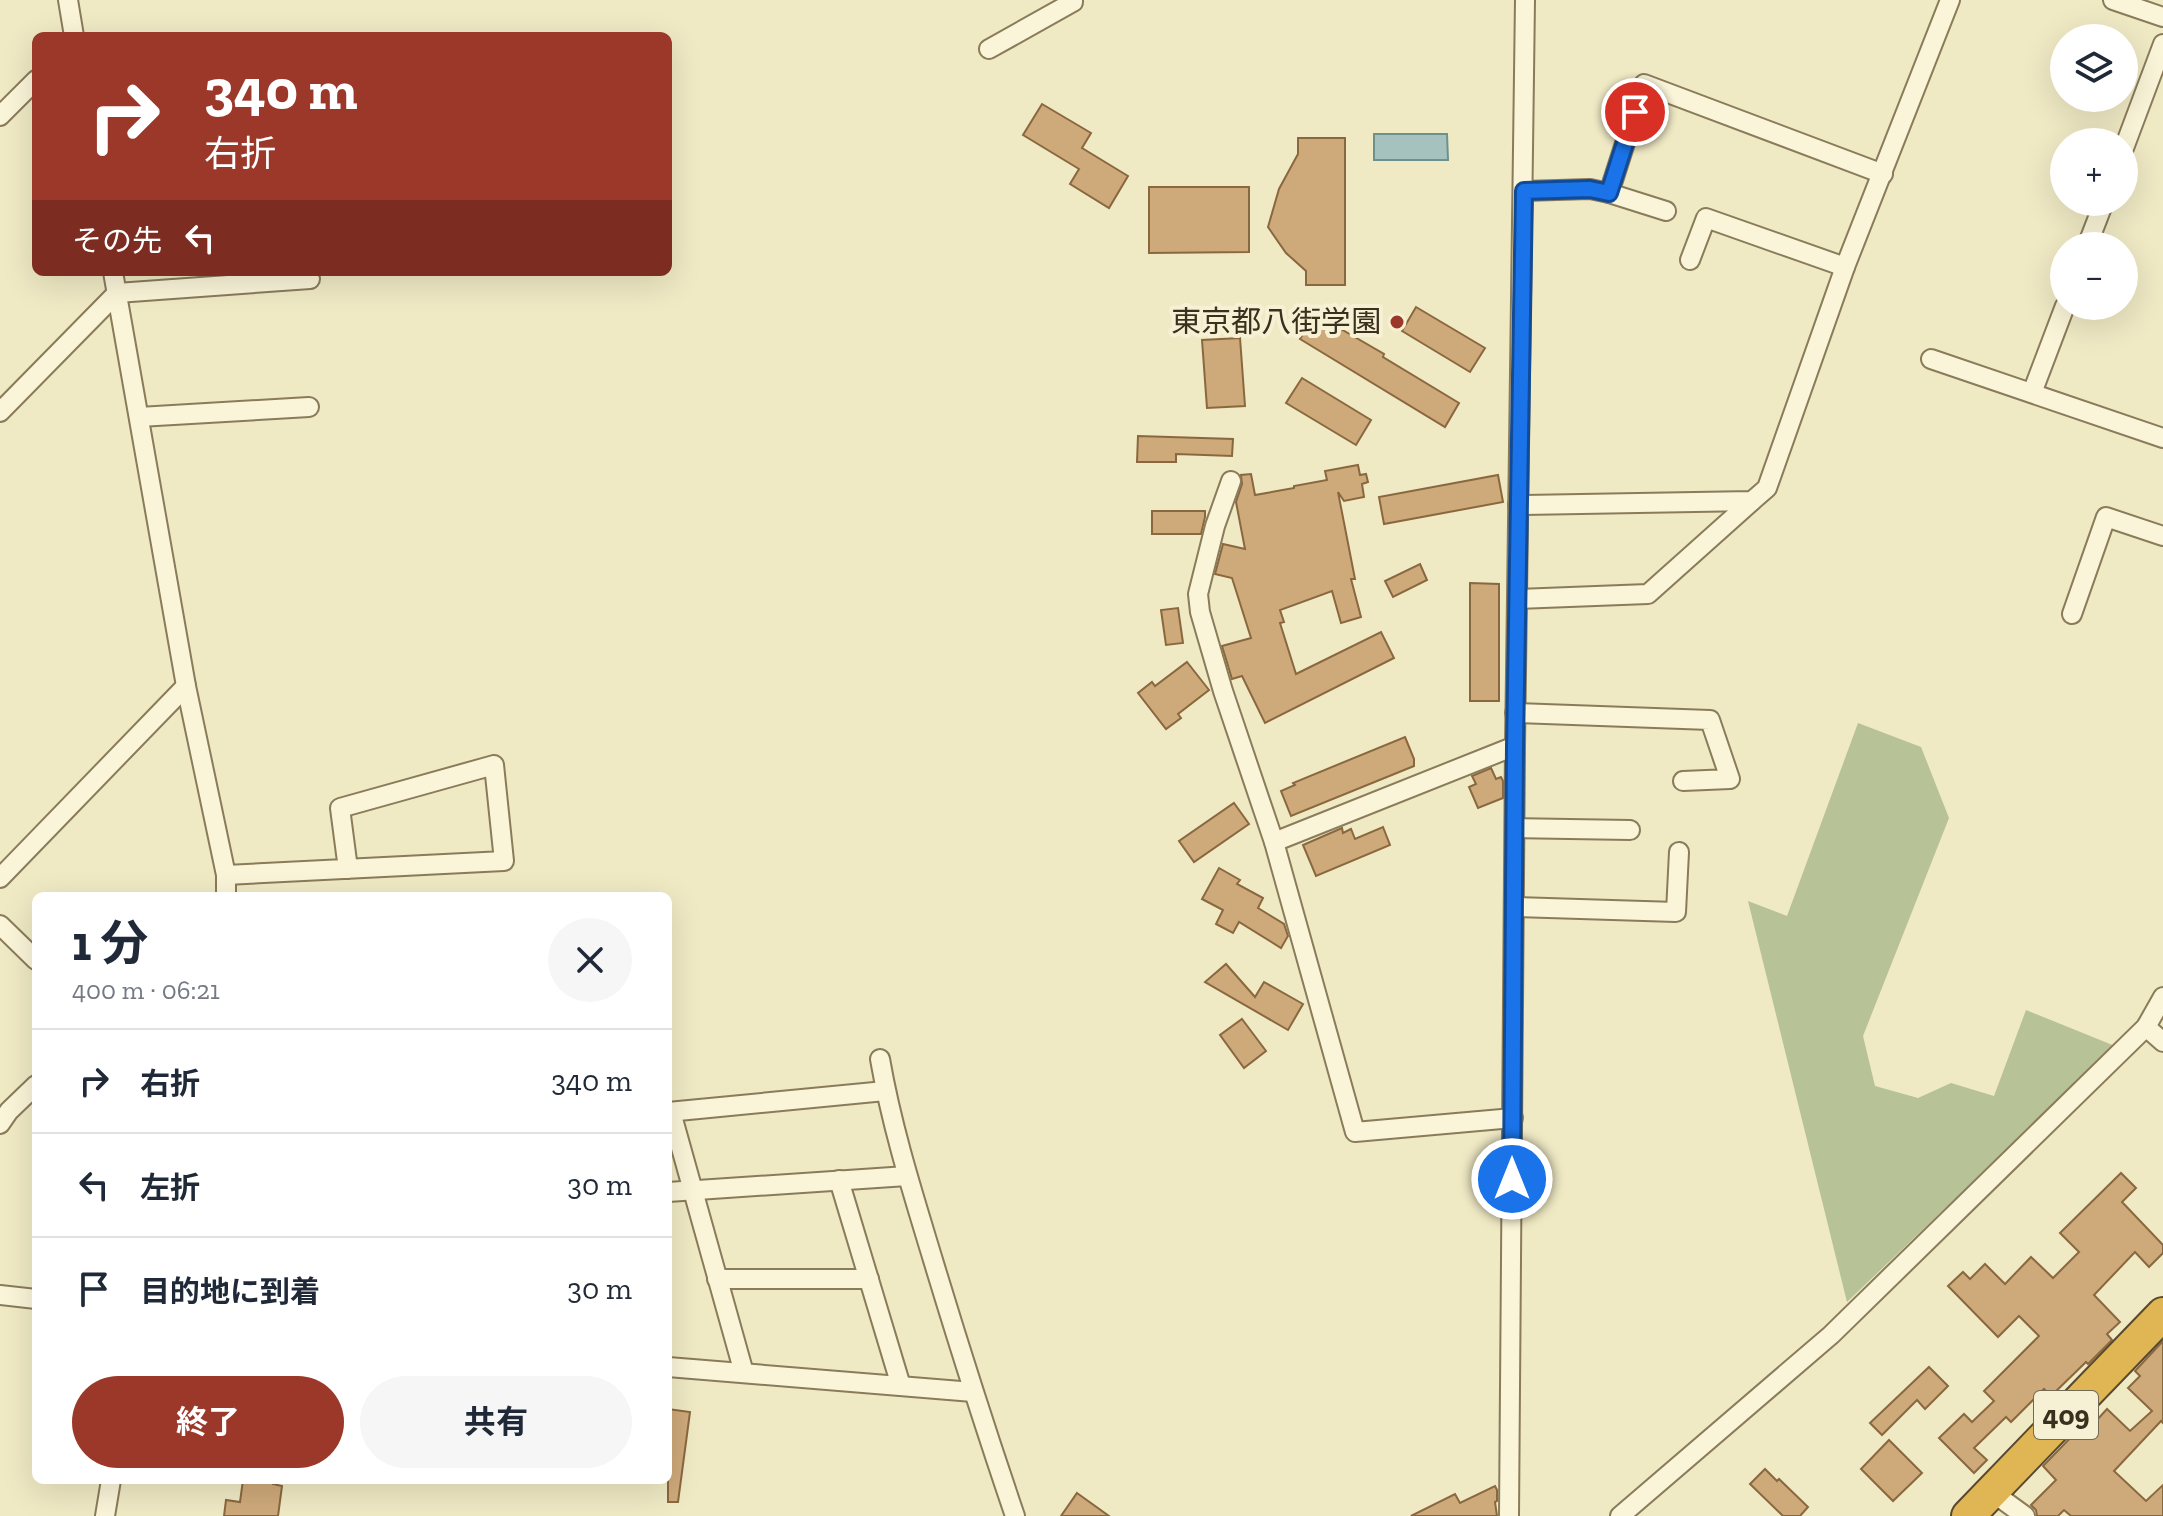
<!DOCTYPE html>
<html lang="ja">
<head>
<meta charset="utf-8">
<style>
	:root { --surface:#fff; --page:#f6f6f7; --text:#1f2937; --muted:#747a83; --line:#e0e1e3; --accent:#9b3829 }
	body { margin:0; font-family:"Zilla Slab","Noto Sans JP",serif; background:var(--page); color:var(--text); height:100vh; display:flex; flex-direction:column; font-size:30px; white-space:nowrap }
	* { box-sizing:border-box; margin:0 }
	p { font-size:26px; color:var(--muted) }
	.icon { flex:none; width:44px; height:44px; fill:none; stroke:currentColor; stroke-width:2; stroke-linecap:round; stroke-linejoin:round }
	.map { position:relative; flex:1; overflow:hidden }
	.panel { position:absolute; left:32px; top:892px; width:640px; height:592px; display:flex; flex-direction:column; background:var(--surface); border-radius:12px; box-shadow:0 8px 32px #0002 }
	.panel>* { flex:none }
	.hud { position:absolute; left:32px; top:32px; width:640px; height:244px; border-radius:12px; box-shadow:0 8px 32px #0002; background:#9b3829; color:#fff; overflow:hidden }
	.tools { position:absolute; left:2050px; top:24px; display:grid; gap:16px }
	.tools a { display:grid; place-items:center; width:88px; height:88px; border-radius:50%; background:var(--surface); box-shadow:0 8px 32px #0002; font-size:40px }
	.pin { position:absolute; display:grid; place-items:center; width:68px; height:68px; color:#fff; margin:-34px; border:4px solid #fff; border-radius:50%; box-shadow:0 2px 8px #0007 }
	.me { position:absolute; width:88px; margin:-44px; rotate:0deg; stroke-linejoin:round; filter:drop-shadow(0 0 6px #0008) }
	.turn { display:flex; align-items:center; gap:28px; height:168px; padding:0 40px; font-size:36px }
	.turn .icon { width:104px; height:104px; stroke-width:2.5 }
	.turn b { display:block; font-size:56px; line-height:68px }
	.then { display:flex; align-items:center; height:76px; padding:0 40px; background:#0003; gap:16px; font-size:30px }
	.round { display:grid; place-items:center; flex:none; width:84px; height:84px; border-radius:42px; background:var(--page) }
	.overview { display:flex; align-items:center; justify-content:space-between; height:136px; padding:0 40px }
	h1 { font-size:48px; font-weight:700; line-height:60px }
	.action { display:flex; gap:16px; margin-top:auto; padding:16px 40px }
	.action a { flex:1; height:92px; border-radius:48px; background:var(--accent); color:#fff; font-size:32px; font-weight:700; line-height:92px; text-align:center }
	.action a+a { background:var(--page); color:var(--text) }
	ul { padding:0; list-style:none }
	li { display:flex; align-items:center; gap:24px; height:104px; padding:0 40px; border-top:2px solid var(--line) }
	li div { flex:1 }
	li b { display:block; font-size:30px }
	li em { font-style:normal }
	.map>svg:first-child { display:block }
	.cemetery { fill:#b7c297 }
	.water { fill:#a6c2be; stroke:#6d918d; stroke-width:2 }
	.building { fill:#cea97a; stroke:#8a683f; stroke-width:2 }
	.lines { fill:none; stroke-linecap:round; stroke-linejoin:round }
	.street-casing { stroke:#8a7b5a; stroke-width:22 }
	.highway-casing { stroke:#58482e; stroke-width:36 }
	.street { stroke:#faf4d8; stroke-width:18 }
	.highway { stroke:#e0b654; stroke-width:32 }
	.route-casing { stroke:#114b97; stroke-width:20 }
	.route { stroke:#1a73e8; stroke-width:14 }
	.poi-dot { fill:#9b3829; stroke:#f6f1d4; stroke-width:3 }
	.labels { text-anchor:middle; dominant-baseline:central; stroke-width:8; stroke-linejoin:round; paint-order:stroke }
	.shield { fill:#f6f1d4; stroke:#726a55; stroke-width:2 }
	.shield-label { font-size:28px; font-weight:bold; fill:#3a301e }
	.poi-label { font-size:30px; fill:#3a301e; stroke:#f6f1d4; text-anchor:end }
</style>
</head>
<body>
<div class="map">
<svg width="2163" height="1516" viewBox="0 0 2163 1516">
	<rect width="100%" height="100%" fill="#efe9c4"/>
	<path class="cemetery" d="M1858 723 1921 747 1949 818 1863 1036 1875 1086 1918 1098 1951 1083 1994 1096 2026 1010 2115 1046 1847 1302 1748 901 1787 916Z"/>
	<path class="water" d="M1374 134H1447L1448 160H1374Z"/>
	<g class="building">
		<path d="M1042 104 1091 133 1082 148 1128 176 1109 208 1070 184 1079 169 1023 135Z"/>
		<path d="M1298 138H1345V285H1306V271L1286 253 1268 227 1279 189 1298 154Z"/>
		<path d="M1149 187H1249V252L1149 253Z"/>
		<path d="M1416 307 1485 348 1470 372 1402 331Z"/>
		<path d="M1315 314 1384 354 1383 357 1459 403 1445 427 1300 339Z"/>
		<path d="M1240 338 1245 406 1207 408 1202 340Z"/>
		<path d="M1302 378 1371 420 1356 445 1286 403Z"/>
		<path d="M1138 436 1233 439 1232 456 1176 454V462H1137Z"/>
		<path d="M1358 465 1360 475 1366 474 1368 482 1362 484 1364 497 1344 501 1338 492 1355 579H1351L1361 617 1341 623 1332 591 1280 610 1284 622 1280 623 1296 674 1381 632 1394 658 1265 723 1242 676 1232 679 1222 646 1251 638 1232 578 1215 574 1223 544 1245 549 1236 502 1242 484 1241 475 1251 474 1255 495 1294 488V486L1327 480 1325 471Z"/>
		<path d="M1498 475 1503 502 1384 524 1379 497Z"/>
		<path d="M1152 511H1205V517L1201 534H1152Z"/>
		<path d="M1420 564 1427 580 1393 597 1385 581Z"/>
		<path d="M1470 583 1499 584V701H1470Z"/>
		<path d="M1178 608 1183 643 1166 645 1161 610Z"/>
		<path d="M1187 662 1209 690 1178 714 1181 718 1166 729 1138 693 1152 682 1155 686Z"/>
		<path d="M1405 737 1414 759V766L1291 816 1281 791 1295 785 1293 783Z"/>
		<path d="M1491 768 1496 779 1501 777 1503 781V798L1478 808 1469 787 1476 784 1472 776Z"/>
		<path d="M1234 803 1249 824 1194 862 1179 841Z"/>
		<path d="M1383 827 1390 845 1316 876 1303 845 1342 828 1343 833 1351 829 1355 839Z"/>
		<path d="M1219 868 1240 880 1237 884 1263 898 1258 908 1284 924 1288 936 1281 948 1239 922 1233 933 1216 924 1223 910 1202 899Z"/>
		<path d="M1226 964 1255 997 1264 982 1303 1004 1288 1030 1205 982Z"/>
		<path d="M1242 1019 1266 1051 1244 1068 1220 1035Z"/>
		<path d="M2121 1173 2136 1188 2122 1202 2163 1245V1253L2149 1267 2135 1252 2094 1295 2120 1322 2107 1334 2112 1340 2088 1364 2086 1362 2051 1396 2044 1389 2011 1422 2006 1417 1974 1448 1987 1460 1974 1473 1939 1438 1964 1414 1972 1422 1994 1401 1984 1391 2039 1336 2019 1316 1998 1337 1948 1286 1963 1272 1970 1279 1985 1264 2005 1284 2031 1257 2053 1278 2079 1252 2060 1233Z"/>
		<path d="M2163 1341V1423L2161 1421 2114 1471 2146 1501 2163 1485V1516H2071L2064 1510 2058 1516H2037L2036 1510 2031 1505 2056 1480 2043 1466 2080 1428 2085 1433 2107 1409 2130 1431 2152 1411 2128 1388 2140 1376 2135 1371Z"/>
		<path d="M1929 1367 1948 1386 1925 1409 1917 1400 1882 1435 1870 1423Z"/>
		<path d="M668 1409 690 1412 678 1502H668Z"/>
		<path d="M1889 1440 1922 1473 1893 1501 1861 1469Z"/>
		<path d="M1765 1469 1777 1481 1779 1479 1808 1507 1800 1516H1783L1750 1484Z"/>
		<path d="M243 1480H273V1484L282 1486 278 1516H224L226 1500 240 1502Z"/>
		<path d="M1495 1486 1497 1490V1501L1495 1502 1497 1516H1411L1455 1494 1460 1503Z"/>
		<path d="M1077 1493 1109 1516H1061Z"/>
	</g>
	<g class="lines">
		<defs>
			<g id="street">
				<path d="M68 0 74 36"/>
				<path d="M2113 0 2163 17"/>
				<path d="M989 49 1073 2V0"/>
				<path d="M0 116 36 80"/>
				<path d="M2124 148 2163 44"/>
				<path d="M1524 191 1590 189 1609 193 1666 211"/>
				<path d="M1609 193 1644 84 1883 174"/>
				<path d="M2087 246 2104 202"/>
				<path d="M1690 260 1706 218 1845 267"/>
				<path d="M113 272 186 686 226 875V896"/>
				<path d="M1931 359 2163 438"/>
				<path d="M2032 393 2065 306"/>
				<path d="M0 412 117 293 310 279"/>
				<path d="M139 417 309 407"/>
				<path d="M1231 481 1215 526 1198 594 1200 612 1223 691 1274 842 1355 1132 1513 1118"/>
				<path d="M1518 505 1752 501 1767 488 1845 267 1950 0"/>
				<path d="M1517 599 1648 594 1752 501"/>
				<path d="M2072 614 2106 517 2163 536"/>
				<path d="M1515 713 1710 720 1730 779 1683 781"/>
				<path d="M1515 828 1630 830"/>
				<path d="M1274 842 1515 746"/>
				<path d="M226 875 504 861 494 765 340 808 348 869"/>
				<path d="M0 878 186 686"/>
				<path d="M1514 907 1676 912 1679 852"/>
				<path d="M0 925 36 960"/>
				<path d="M2146 1027 2163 1042"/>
				<path d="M880 1059C892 1128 913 1194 933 1260 959 1346 986 1431 1015 1516"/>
				<path d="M668 1112 885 1091"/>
				<path d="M671 1112 744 1373"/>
				<path d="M0 1124 9 1111 36 1085"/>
				<path d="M839 1180 901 1386"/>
				<path d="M668 1192 907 1176"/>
				<path d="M717 1279H869"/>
				<path d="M0 1295 36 1299"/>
				<path d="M668 1367 973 1392"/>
				<path d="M1992 1492 2025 1516"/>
				<path d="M105 1516 111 1480"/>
				<path d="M1509 1516 1515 746 1525 0"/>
				<path d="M1620 1516 1831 1335 2146 1027 2163 997"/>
			</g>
			<path id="highway" d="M1968 1516 2163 1314"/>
		</defs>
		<use href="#street" class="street-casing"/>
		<use href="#highway" class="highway-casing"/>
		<use href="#street" class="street"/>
		<use href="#highway" class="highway"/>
	</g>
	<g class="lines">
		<defs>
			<path id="route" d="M1512 1179 1515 746 1524 191 1590 189 1609 193 1635 112"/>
		</defs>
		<use href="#route" class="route-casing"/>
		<use href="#route" class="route"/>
	</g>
	<circle class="poi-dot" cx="1397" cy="322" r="8"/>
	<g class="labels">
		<rect class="shield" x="2034" y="1391" width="64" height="48" rx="6"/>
		<g class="shield-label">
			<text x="2066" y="1415">409</text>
		</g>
		<g class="poi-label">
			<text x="1381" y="322">東京都八街学園</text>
		</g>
	</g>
</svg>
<div class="tools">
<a><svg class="icon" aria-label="layers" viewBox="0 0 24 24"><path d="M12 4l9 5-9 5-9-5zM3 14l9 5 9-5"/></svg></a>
<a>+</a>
<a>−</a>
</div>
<div class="pin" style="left:1635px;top:112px;background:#d93025"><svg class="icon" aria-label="arrive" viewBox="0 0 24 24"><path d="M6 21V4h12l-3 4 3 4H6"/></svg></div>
<svg class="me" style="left:1512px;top:1179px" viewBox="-20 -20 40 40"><circle r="17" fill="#1a73e8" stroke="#fff" stroke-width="3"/><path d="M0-11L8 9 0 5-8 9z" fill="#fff"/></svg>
<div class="hud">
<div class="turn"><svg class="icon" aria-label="right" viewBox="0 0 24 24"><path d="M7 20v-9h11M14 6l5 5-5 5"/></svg><div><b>340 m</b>右折</div></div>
<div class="then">その先<svg class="icon" aria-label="left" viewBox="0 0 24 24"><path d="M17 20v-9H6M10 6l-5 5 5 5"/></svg></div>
</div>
<section class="panel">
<div class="overview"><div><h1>1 分</h1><p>400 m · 06:21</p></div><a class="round"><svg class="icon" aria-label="close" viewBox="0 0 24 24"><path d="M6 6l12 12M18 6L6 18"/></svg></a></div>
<ul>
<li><svg class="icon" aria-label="right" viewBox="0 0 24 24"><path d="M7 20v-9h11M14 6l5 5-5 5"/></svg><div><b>右折</b></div><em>340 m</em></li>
<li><svg class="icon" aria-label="left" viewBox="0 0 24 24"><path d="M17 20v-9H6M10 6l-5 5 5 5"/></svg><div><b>左折</b></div><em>30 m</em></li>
<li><svg class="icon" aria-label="arrive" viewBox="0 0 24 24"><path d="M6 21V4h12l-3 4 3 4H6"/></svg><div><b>目的地に到着</b></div><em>30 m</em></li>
</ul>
<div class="action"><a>終了</a><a>共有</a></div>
</section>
</div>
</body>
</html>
